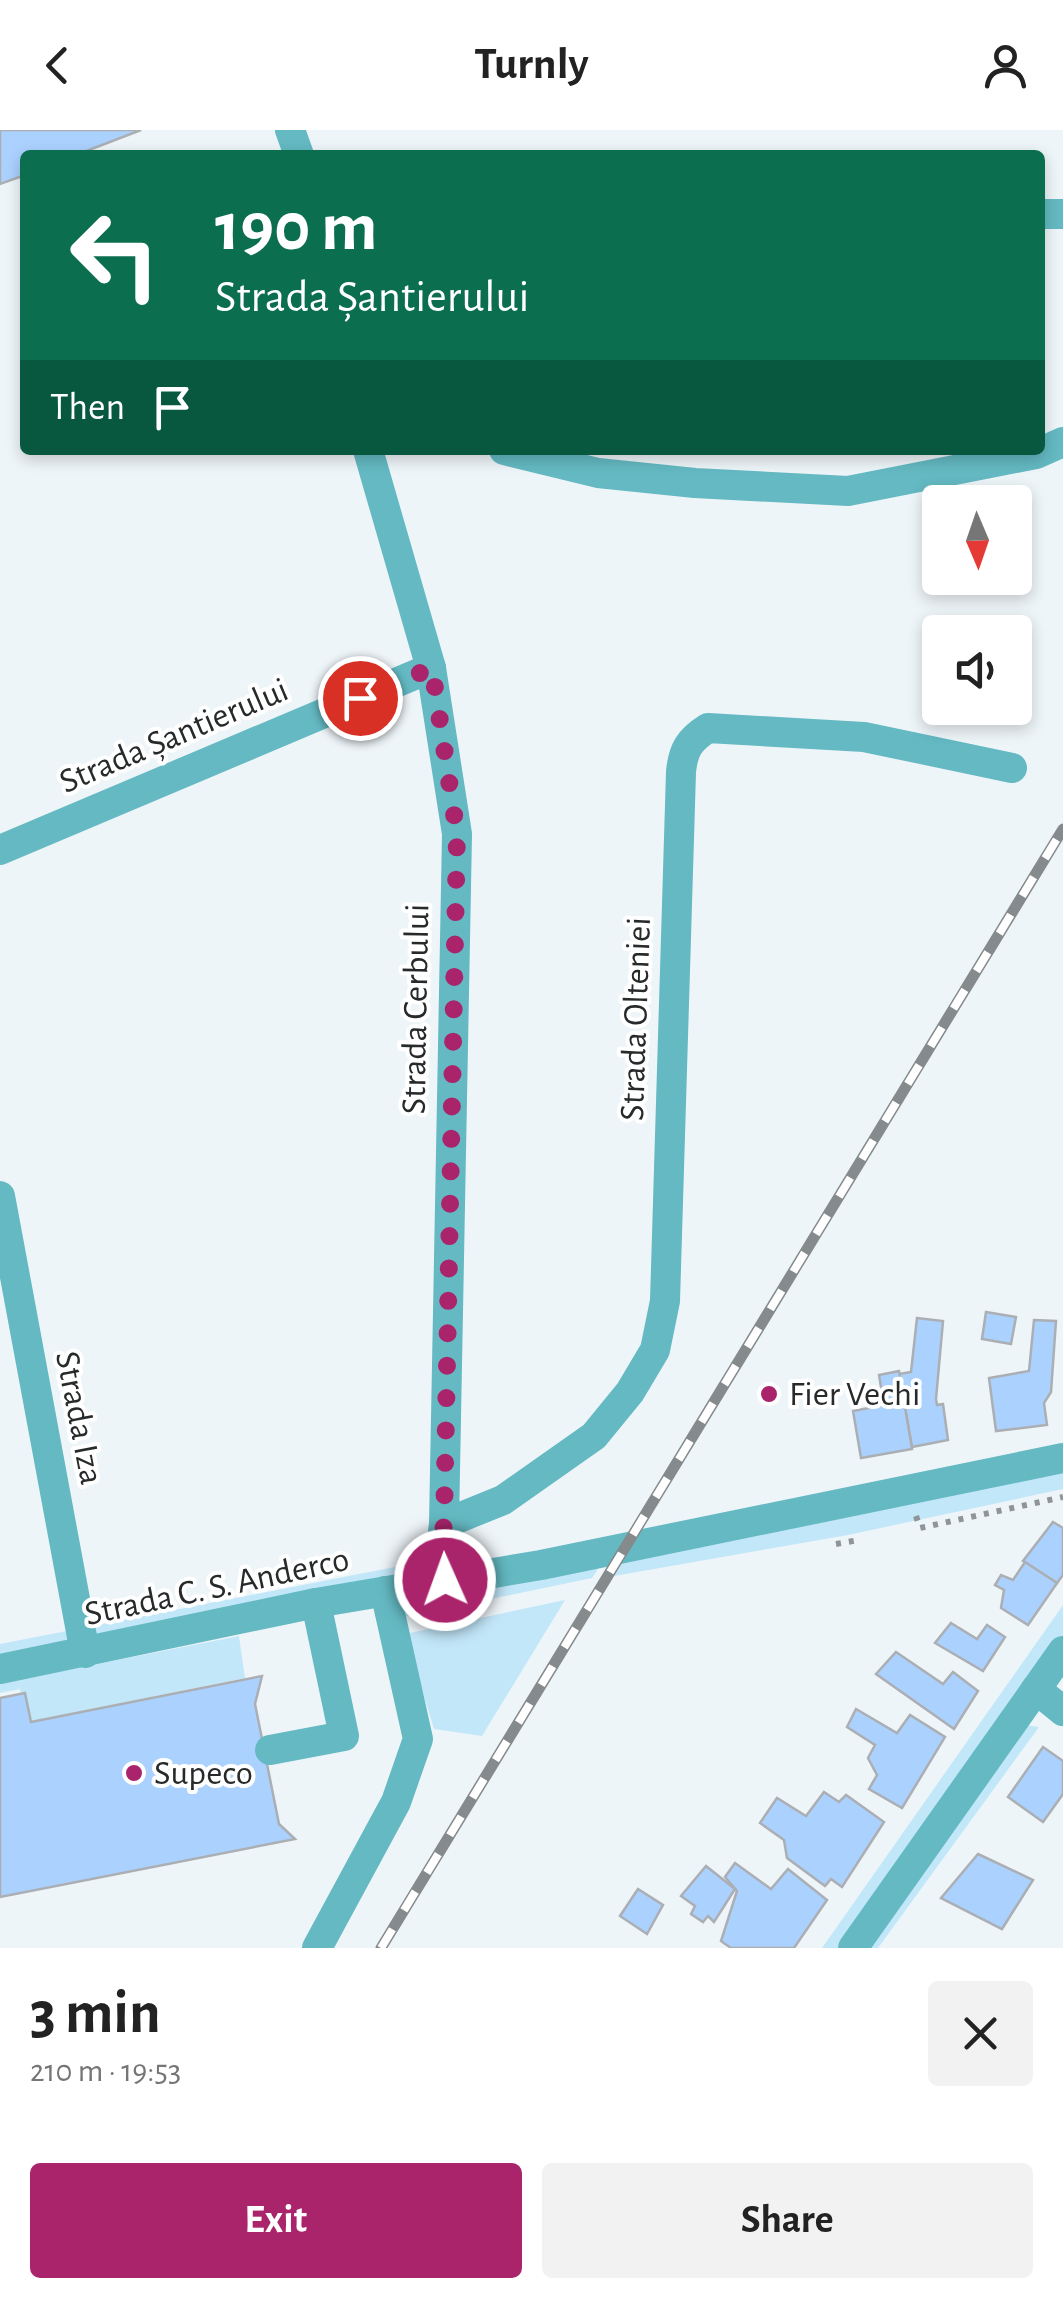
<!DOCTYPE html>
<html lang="en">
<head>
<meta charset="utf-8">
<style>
	:root { --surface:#fff; --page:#f2f2f2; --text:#222; --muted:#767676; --accent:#aa246c }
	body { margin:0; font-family:"Alegreya Sans",sans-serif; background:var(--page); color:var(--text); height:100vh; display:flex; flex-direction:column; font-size:38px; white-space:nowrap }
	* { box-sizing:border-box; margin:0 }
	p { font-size:32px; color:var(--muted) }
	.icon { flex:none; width:55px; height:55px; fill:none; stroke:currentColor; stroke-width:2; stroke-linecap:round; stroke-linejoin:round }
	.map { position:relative; height:1818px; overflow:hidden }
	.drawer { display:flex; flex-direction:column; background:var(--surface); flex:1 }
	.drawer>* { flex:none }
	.banner { position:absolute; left:20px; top:20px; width:1025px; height:305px; border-radius:10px; box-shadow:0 5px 15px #0003; background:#0b6e4f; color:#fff; overflow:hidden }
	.needle { width:65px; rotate:178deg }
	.tools { position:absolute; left:922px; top:355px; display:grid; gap:20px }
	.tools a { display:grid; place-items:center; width:110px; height:110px; border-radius:10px; background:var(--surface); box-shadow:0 5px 15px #0003; font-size:50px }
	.pin { position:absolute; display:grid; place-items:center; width:85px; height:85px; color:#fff; margin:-42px; border:5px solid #fff; border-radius:50%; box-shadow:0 2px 10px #0007 }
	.me { position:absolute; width:110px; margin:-55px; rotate:358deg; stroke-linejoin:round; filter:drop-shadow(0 0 8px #0008) }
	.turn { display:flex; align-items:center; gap:35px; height:210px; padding:0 30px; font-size:45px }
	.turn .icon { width:130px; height:130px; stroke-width:2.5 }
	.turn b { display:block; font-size:70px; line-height:85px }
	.then { display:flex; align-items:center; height:95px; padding:0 30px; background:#0003; gap:20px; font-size:38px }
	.round { display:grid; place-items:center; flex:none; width:105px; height:105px; border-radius:10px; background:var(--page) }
	.head { display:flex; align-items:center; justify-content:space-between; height:170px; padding:0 30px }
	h1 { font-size:60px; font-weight:700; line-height:75px }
	.cta { display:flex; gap:20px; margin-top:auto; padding:20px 30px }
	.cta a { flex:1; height:115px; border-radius:10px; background:var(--accent); color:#fff; font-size:40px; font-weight:700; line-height:115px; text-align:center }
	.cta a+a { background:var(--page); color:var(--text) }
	header { display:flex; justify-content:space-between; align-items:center; height:130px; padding:0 30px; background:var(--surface); font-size:45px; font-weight:700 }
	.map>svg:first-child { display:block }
	.green { fill:#c2e7f9 }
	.building { fill:#abd1fe; stroke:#abafb4; stroke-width:2.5 }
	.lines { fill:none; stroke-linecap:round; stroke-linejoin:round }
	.path { stroke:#8f9497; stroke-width:6; stroke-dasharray:5 8; stroke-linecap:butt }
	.minor { stroke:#64b9c2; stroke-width:30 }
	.rail-casing { stroke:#858a8c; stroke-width:11 }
	.rail { stroke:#fff; stroke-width:8; stroke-dasharray:22; stroke-linecap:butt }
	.route { stroke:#aa246c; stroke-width:18; stroke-dasharray:0 32.4 }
	.poi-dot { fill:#aa246c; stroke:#fff; stroke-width:4 }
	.labels { text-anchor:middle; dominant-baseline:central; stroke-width:8; stroke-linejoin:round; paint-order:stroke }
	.street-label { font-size:35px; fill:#272a2b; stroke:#fff }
	.poi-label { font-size:35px; fill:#272a2b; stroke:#fff; text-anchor:start }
</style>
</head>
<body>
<header><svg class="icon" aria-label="back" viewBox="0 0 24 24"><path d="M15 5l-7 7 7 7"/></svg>Turnly<svg class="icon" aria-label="person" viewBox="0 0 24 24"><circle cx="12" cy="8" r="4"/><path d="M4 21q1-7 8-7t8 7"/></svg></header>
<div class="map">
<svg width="1063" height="1818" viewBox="0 0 1063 1818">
	<rect width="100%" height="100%" fill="#eef5f9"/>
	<g class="green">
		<path d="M1063 1340V1359L848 1405 614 1446 623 1432Z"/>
		<path d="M400 1436 396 1447 0 1526V1514Z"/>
		<path d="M600 1436 592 1448 404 1487 401 1471Z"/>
		<path d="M565 1470 482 1606 434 1599 405 1504Z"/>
		<path d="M1063 1475V1507L845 1818H822Z"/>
		<path d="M239 1506 245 1548 27 1592 20 1559 0 1563V1553Z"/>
		<path d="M1026 1595 1039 1597 878 1818H866Z"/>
	</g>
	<g class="building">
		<path d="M0 0H141L76 25H25V45L0 54Z"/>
		<path d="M986 1182 1016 1187 1011 1214 982 1209Z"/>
		<path d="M917 1188 943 1191 936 1269 937 1275 943 1274 948 1310 912 1317 899 1244 911 1242Z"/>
		<path d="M1034 1190 1056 1191 1051 1262 1044 1273 1047 1295 996 1301 989 1248 1029 1241Z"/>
		<path d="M899 1241 912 1319 861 1328 853 1281 884 1275 879 1245Z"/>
		<path d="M1053 1392 1063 1398V1445L1057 1453 1023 1431Z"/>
		<path d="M1025 1432 1057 1453 1028 1495 1001 1478 1004 1460 995 1455 1001 1445 1013 1450Z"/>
		<path d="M951 1493 977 1509 987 1495 1005 1507 983 1541 935 1513Z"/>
		<path d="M896 1522 943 1554 953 1542 978 1561 954 1599 876 1544Z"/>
		<path d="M262 1546 255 1574 279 1694 295 1709 0 1767V1568L25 1563 31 1592Z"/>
		<path d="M856 1579 897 1603 910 1585 945 1607 902 1678 869 1659 877 1645 868 1628 875 1615 847 1597Z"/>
		<path d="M1043 1617 1063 1631V1664L1043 1692 1008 1667Z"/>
		<path d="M824 1662 839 1672 846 1665 884 1692 842 1757 831 1749 825 1756 787 1728 784 1710 760 1693 777 1668 806 1686Z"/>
		<path d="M978 1724 1033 1750 1002 1799 941 1768Z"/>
		<path d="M735 1733 771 1759 788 1739 827 1770 794 1818H731L721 1811 737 1761 725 1747Z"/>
		<path d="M706 1736 735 1759 714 1792 708 1786 703 1792 691 1784 695 1776 681 1766Z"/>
		<path d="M638 1759 663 1775 647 1804 620 1786Z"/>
	</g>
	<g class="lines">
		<g class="path">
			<path d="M916 1386 920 1398 1063 1367"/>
			<path d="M836 1414 859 1410"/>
		</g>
		<g class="minor">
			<path d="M290 0 299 25"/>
			<path d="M1040 84H1063"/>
			<path d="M368 320 431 538 457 704 444 1394 440 1425 445 1449"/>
			<path d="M504 320 598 343 695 353 848 361 1036 324 1063 312"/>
			<path d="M0 720 431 538"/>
			<path d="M0 1066 85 1523"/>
			<path d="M444 1394 503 1370 594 1306 630 1262 655 1220 665 1171 681 642C683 620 689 610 708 598L864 607 1012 638"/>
			<path d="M0 1539 316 1473 541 1435 1063 1328"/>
			<path d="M1036 1559 1063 1581"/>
			<path d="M270 1620 344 1606 316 1473"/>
			<path d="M317 1818 396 1672 418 1609 385 1461"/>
			<path d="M853 1818 1063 1521"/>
		</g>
		<defs>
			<path id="rail" d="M381 1818 1063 699"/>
		</defs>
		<use href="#rail" class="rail-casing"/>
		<use href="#rail" class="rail"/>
	</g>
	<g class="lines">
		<path class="route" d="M360 568 432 538 457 704 444 1394 440 1425 445 1450"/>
	</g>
	<g class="poi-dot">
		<circle cx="769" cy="1264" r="10"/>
		<circle cx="134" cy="1643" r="10"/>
	</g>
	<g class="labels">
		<g class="street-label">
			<text transform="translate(174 606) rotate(-23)">Strada Șantierului</text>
			<text transform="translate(416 879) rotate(-89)">Strada Cerbului</text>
			<text transform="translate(636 889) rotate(-88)">Strada Olteniei</text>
			<text transform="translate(79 1288) rotate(79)">Strada Iza</text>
			<text transform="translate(217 1457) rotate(-12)">Strada C. S. Anderco</text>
		</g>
		<g class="poi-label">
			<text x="789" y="1264">Fier Vechi</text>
			<text x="154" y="1643">Supeco</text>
		</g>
	</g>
</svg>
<div class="tools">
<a><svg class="needle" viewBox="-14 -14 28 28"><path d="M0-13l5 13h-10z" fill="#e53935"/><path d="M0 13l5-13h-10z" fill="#767676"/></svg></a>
<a><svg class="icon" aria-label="sound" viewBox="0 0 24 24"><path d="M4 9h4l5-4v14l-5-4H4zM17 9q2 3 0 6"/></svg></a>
</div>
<div class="pin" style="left:360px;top:568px;background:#d93025"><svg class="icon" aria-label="arrive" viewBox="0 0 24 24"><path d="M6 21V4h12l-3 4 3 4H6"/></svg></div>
<svg class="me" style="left:445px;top:1450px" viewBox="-20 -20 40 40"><circle r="17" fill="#aa246c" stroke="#fff" stroke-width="3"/><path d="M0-11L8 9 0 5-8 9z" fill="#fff"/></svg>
<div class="banner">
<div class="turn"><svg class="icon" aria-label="left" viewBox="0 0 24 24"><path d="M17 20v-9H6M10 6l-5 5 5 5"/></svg><div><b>190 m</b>Strada Șantierului</div></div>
<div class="then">Then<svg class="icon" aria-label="arrive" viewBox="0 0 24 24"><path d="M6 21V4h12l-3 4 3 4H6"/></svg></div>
</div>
</div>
<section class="drawer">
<div class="head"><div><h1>3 min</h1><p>210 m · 19:53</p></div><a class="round"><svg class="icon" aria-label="close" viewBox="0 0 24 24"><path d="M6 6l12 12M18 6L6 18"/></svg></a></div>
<div class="cta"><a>Exit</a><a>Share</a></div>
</section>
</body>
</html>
